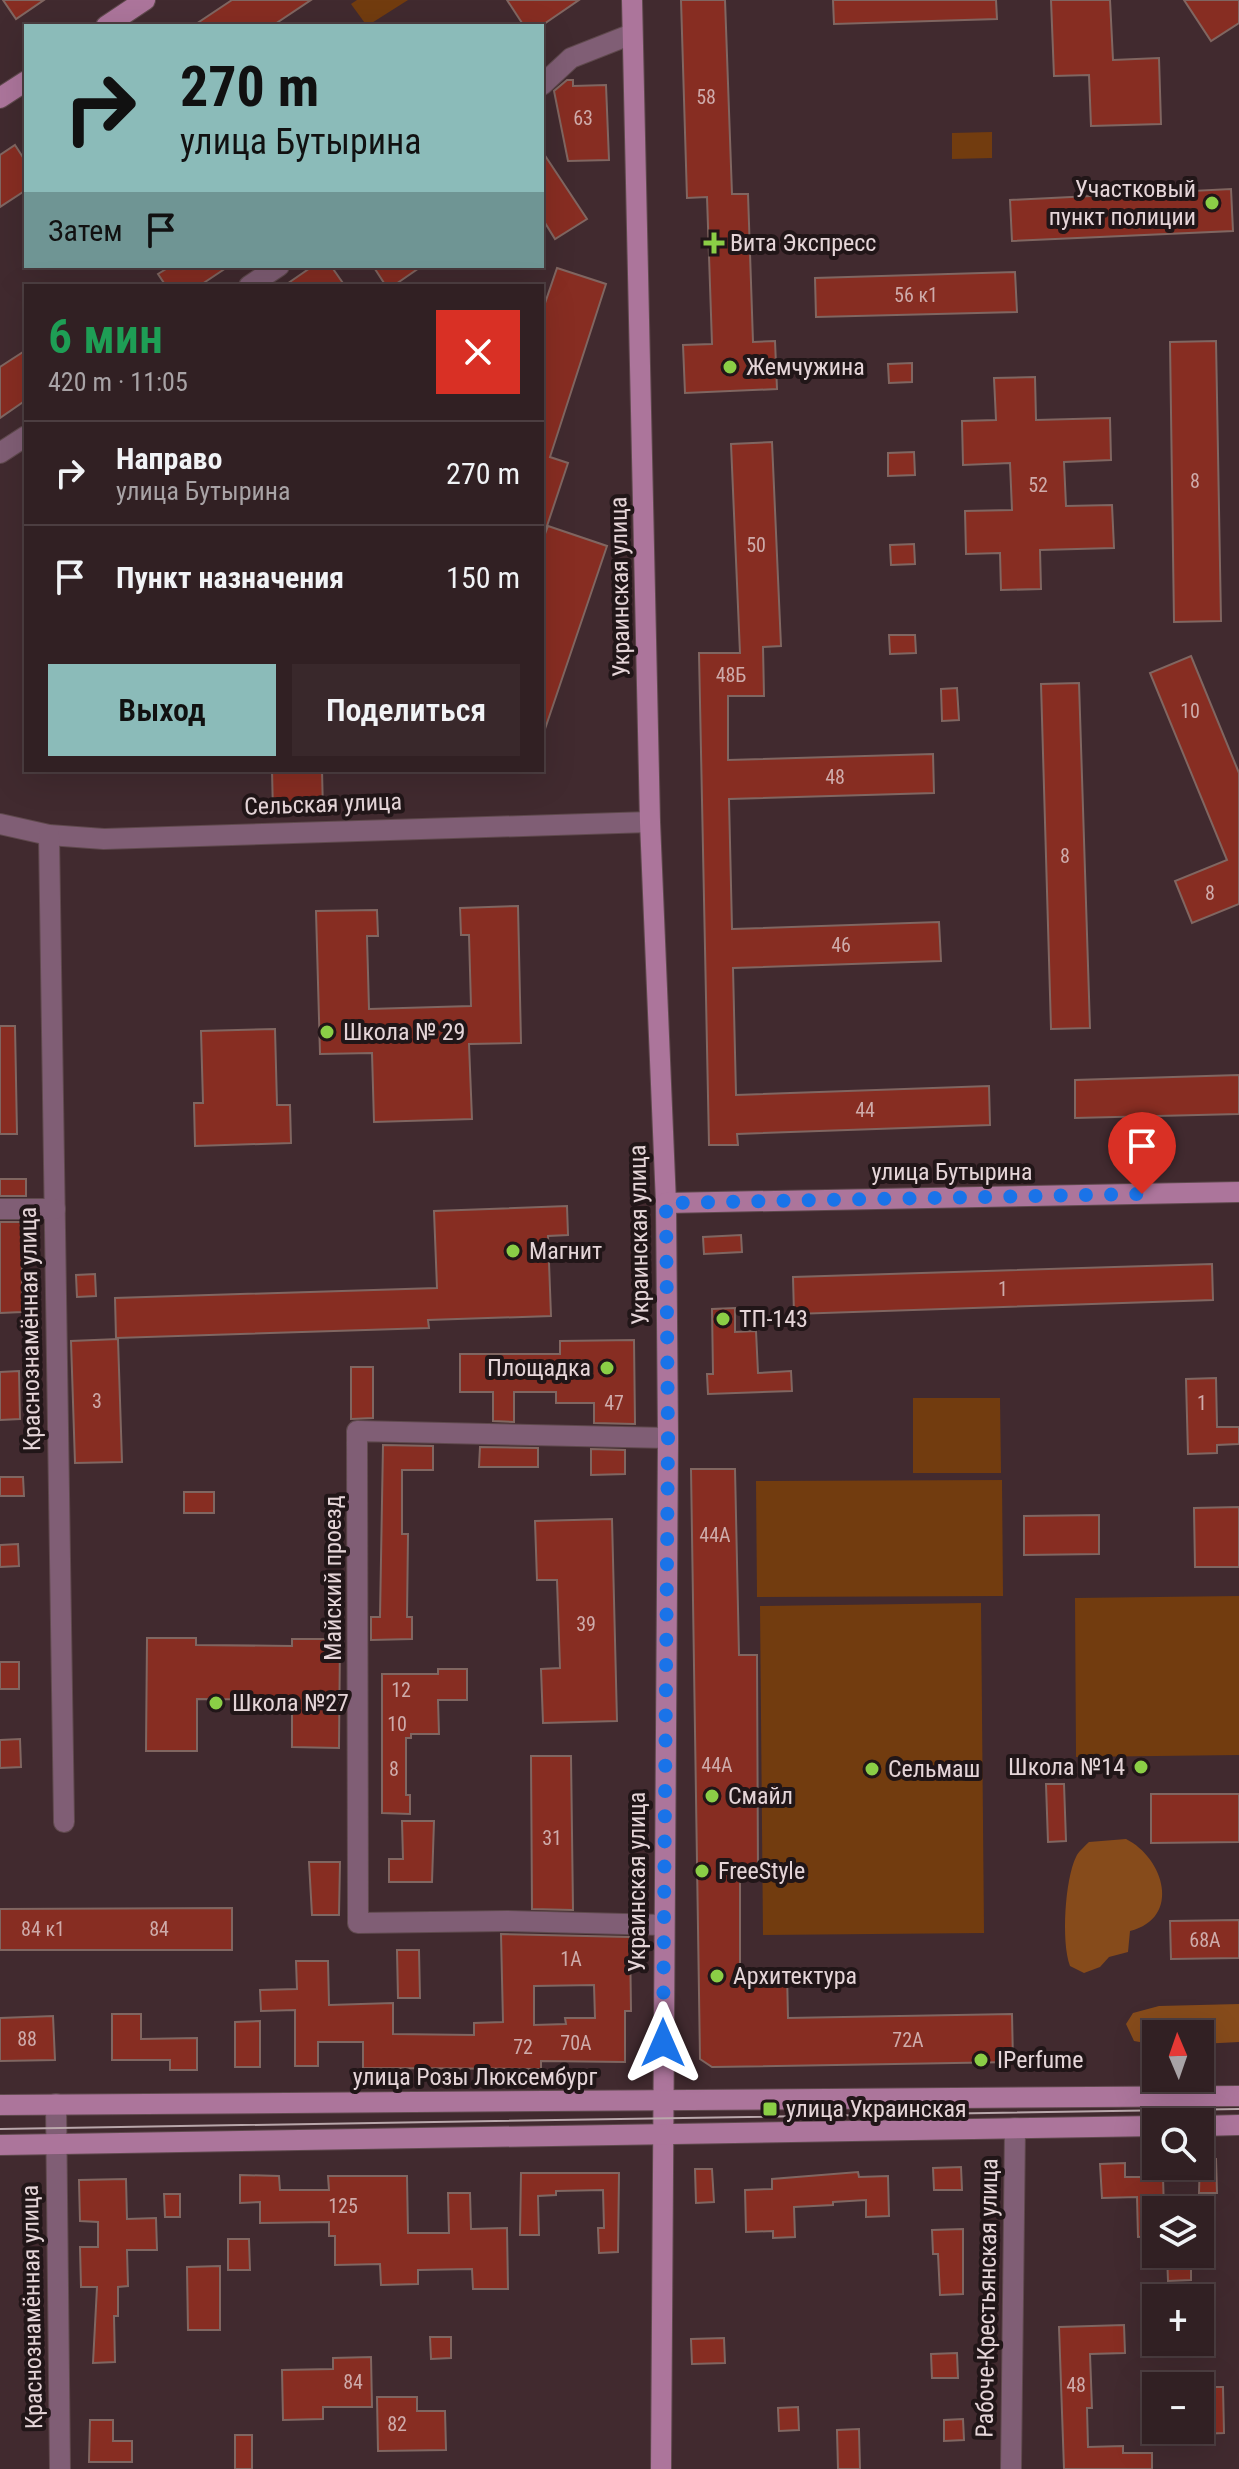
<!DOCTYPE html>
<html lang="ru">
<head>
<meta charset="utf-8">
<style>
	:root { --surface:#312023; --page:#39282b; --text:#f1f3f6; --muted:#a8a3a6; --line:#4c3e41; --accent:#8bbbb9 }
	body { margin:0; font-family:"Roboto Condensed",sans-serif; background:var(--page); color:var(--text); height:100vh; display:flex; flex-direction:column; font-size:30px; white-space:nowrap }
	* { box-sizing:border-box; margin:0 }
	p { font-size:26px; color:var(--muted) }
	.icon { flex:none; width:44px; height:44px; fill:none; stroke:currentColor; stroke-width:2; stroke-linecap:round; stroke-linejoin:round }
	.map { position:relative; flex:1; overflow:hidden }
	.sheet { position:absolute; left:24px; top:284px; width:520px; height:488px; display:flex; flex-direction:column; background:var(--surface); border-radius:0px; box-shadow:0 8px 32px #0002,0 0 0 2px var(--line) }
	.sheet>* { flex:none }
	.guide { position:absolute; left:24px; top:24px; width:520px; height:244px; border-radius:0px; box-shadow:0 8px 32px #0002,0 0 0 2px var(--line); background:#8bbbb9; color:#111; overflow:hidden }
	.needle { width:52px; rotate:358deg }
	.buttons { position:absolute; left:1142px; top:2020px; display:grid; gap:16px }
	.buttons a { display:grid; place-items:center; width:72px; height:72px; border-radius:0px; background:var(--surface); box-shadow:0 8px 32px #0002,0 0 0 2px var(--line); font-size:40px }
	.pin { position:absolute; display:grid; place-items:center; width:68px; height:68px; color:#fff; margin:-82px -34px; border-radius:50% 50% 50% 0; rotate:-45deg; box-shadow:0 0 8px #0007 }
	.pin .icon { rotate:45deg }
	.me { position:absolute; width:88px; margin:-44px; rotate:0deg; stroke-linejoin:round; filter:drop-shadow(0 0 6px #0008) }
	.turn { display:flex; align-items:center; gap:28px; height:168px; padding:0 24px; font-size:36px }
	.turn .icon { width:104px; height:104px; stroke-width:2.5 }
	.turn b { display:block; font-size:56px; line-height:68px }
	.then { display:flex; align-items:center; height:76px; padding:0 24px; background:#0003; gap:16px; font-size:30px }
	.round { display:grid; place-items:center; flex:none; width:84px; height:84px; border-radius:0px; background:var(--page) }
	.headline { display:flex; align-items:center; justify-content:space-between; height:136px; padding:0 24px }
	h1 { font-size:48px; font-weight:600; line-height:60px; color:#1e9e55 }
	.action { display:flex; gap:16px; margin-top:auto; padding:16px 24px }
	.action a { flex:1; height:92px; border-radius:0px; background:var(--accent); color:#111; font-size:32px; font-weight:600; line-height:92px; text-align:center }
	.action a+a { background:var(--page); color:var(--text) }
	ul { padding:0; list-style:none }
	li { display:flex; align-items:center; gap:24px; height:104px; padding:0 24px; border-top:2px solid var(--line) }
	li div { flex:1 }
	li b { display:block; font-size:30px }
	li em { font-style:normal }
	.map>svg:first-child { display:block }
	.green { fill:#723c0f }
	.forest { fill:#864b1b }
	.building { fill:#872d22; stroke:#806661; stroke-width:2; fill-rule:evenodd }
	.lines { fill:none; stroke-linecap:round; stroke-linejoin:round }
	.street-casing { stroke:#5f494d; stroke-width:22 }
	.secondary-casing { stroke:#5f494d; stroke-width:22 }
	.street { stroke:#805e75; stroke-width:20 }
	.secondary { stroke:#ac759b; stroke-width:20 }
	.tram { stroke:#b9a7ab; stroke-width:2 }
	.route { stroke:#1a73e8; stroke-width:14; stroke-dasharray:0 25.2 }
	.poi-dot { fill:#8bce46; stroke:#211618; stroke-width:3 }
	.labels { text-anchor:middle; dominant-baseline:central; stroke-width:8; stroke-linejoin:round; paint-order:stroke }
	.number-label { font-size:20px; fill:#ceabaa }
	.poi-label { font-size:24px; fill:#e5d5d8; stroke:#211618; text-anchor:start }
	.street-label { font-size:24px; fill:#e5d5d8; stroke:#211618 }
</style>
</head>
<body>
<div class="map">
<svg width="1239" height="2469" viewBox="0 0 1239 2469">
	<rect width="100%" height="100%" fill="#412a2f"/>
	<g class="green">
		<path d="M357 0H408L367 26 351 4Z"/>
		<path d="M992 132V158L952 159V133Z"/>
		<path d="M913 1398H1000L1001 1473H913Z"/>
		<path d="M1002 1480 1003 1596 757 1597 756 1481Z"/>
		<path d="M1239 1596V1755L1076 1757 1075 1598Z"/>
		<path d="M981 1603 984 1933 763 1935 760 1606Z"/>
	</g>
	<g class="forest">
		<path d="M1126 1839C1164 1858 1182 1918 1130 1931L1128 1952 1109 1957 1100 1967 1084 1973 1070 1966C1061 1942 1065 1879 1076 1857 1078 1852 1085 1846 1089 1842Z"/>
		<path d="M1239 2004V2042L1200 2044V2034H1156V2045L1134 2041 1126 2024 1133 2013 1159 2006Z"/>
	</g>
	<g class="building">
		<path d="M3 0H44L16 19Z"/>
		<path d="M232 0H311L272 26H193Z"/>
		<path d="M507 0H579L541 26H524Z"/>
		<path d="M681 0H725L732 194H748L753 342 775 341 777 389 685 393 683 345 712 344 707 197 687 198Z"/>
		<path d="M833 0H996L997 19 834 24Z"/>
		<path d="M1051 0H1110L1113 60 1159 58 1161 124 1091 126 1089 75 1054 76Z"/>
		<path d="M1184 0H1239V23L1211 41Z"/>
		<path d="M567 80H573V86L606 85 609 160 568 161 554 91Z"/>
		<path d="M15 145 26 162V190L0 207V155Z"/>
		<path d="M542 151 587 219 555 239 542 218Z"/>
		<path d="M1231 189 1233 231 1012 241 1010 200Z"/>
		<path d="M171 266H229L199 286H166L158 274Z"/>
		<path d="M313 266H331L345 286H284Z"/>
		<path d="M373 266H422L393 286H386Z"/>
		<path d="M557 268 606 284 550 457 568 463 545 532H542V312Z"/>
		<path d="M1015 272 1017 312 816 317 815 278Z"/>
		<path d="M1216 341 1221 621 1174 622 1170 342Z"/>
		<path d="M26 350V400L0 418V367Z"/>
		<path d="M912 363V382L889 383 888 364Z"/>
		<path d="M1035 377 1036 420 1110 418 1111 460 1064 462 1066 506 1112 505 1114 548 1040 550 1041 589 1001 590 1000 553 966 554 965 511 1012 510 1010 463 963 465 962 421 996 420 994 378Z"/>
		<path d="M772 442 781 646 763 647 764 696H728V760L933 754 934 793 729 799 732 929 939 922 941 961 733 968 736 1095 989 1086 990 1125 737 1134 738 1145H709L699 653H740L731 444Z"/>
		<path d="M914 452 915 475 888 476V453Z"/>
		<path d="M548 526 607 546 545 729 542 542Z"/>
		<path d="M914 544 915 564 891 565 890 545Z"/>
		<path d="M889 635H915L916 653 890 654Z"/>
		<path d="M1191 656 1239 773V904L1192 923 1175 881 1227 860 1150 673Z"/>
		<path d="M1079 683 1090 1028 1051 1029 1041 684Z"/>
		<path d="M957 688 959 720 942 721 941 689Z"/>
		<path d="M272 770H322L323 812 273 813Z"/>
		<path d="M518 906 521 1043 469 1044 472 1119 374 1122 372 1053 320 1054 316 911 377 910 378 936H367L369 1009 471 1006 469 935H461L460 908Z"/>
		<path d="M0 1026H15L17 1134H0Z"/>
		<path d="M275 1029 277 1105H290L291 1143 195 1146 194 1103H203L201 1031Z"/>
		<path d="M1239 1075V1114L1075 1118V1080Z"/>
		<rect x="0" y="1179" width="26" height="17"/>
		<path d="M567 1206 568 1235 548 1236 551 1316 428 1320 429 1328 116 1338 115 1298 437 1288 434 1211Z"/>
		<path d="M0 1222H22V1312L0 1313Z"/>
		<path d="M741 1235 742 1252 704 1254 703 1237Z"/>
		<path d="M1212 1264 1213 1300 794 1314 793 1277Z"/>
		<path d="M95 1274 96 1296 77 1297 76 1275Z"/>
		<path d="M735 1308V1332L756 1331 758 1373 791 1371 792 1391 708 1394 707 1374H713L712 1309Z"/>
		<path d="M118 1339 122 1462 75 1463 71 1341Z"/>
		<path d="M634 1340 635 1424 594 1423V1403H556V1392H514V1422L493 1421V1392H460V1354H560V1341Z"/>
		<path d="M351 1367H373V1418L351 1419Z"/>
		<path d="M19 1371 20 1419 0 1420V1372Z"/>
		<path d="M1216 1378 1217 1427H1239V1444L1217 1445V1453L1188 1454 1186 1379Z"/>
		<path d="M383 1445 433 1446V1470H402V1534H408L407 1617H412V1639L371 1640V1617H380Z"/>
		<path d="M480 1447 538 1448V1467H479Z"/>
		<path d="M591 1449 625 1450V1474L591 1475Z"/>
		<path d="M691 1469H735L739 1655H757L758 1876H740V1972H787L788 2018 1012 2014 1013 2062 712 2067 700 2059Z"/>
		<path d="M0 1477H23L24 1496H0Z"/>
		<rect x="184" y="1492" width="30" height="21"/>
		<path d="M1239 1507V1567H1195L1194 1508Z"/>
		<path d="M1099 1515V1554L1024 1555V1516Z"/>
		<path d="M612 1519 617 1721 543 1723 541 1669 560 1668 557 1580H537L535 1521Z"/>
		<path d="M18 1544 19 1566 0 1567V1545Z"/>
		<path d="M147 1638H196V1645L292 1646V1639H340L339 1748 292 1747V1700L197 1699V1751H146Z"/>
		<rect x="0" y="1662" width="19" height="27"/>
		<path d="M438 1669H467V1700H438L439 1734H411V1738H406V1795H410V1814L382 1813V1674H438Z"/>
		<path d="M20 1739 21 1767 0 1768V1740Z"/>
		<path d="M531 1756H571L573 1910 532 1909Z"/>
		<path d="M1046 1784H1064L1066 1841 1048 1842Z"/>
		<path d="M1151 1794H1239V1842L1151 1843Z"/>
		<path d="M402 1821H434L432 1882H389V1859H403Z"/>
		<path d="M309 1862H340L339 1915H312Z"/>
		<path d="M232 1908V1950H0V1909Z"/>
		<path d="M1239 1920V1958L1171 1959 1170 1921Z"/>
		<path d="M501 1934 630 1937 631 2011H625V2062L541 2061V2069L363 2068V2042H318V2066H295V2010L261 2011 260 1990 297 1989 296 1961H328L329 2005 393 2003V2034L474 2035V2023L503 2022ZM594 1985 595 2018H565L566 2024 534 2025V1986Z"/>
		<path d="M397 1950H419L420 1998H398Z"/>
		<path d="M112 2014H141V2039L197 2038V2070H170V2060H112Z"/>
		<path d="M53 2016 55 2060 0 2061V2018Z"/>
		<path d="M260 2021V2067H235V2022Z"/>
		<path d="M1200 2159H1216L1217 2193H1199Z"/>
		<path d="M1125 2163V2177H1163L1164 2210H1156V2236L1138 2237 1137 2197 1102 2198 1100 2164Z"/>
		<path d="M961 2167 962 2190H934L933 2168Z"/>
		<path d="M695 2169H712L714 2202 696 2203Z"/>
		<path d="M858 2172 859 2177 888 2176 889 2216 866 2217V2200L833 2202V2205L794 2207 795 2237 773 2238V2231L746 2232 745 2190 772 2189V2179Z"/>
		<path d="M521 2173H619L618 2252 599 2253 598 2228H604L603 2190 556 2191V2195L538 2196 539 2235H520Z"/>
		<path d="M240 2175 279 2176 280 2190H329L328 2176H407L408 2233H449L448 2193H470L471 2229 507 2228 508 2289H473L472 2269 418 2270V2284L381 2285 380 2264 335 2265V2236H329V2222L260 2223V2202L240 2203Z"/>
		<path d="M126 2179 127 2219 156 2218 157 2250H127L128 2286 118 2287V2316H114L115 2362 93 2363 97 2287H81L80 2247H98V2222L80 2221 79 2180Z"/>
		<path d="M164 2194H180V2217H165Z"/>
		<path d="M963 2229V2294L940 2295 938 2254H933L932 2230Z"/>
		<path d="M228 2239H249L250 2270H228Z"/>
		<path d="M1167 2254H1191V2280L1168 2281Z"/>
		<path d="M220 2266V2330H188L187 2267Z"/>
		<path d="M1124 2325 1125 2353 1090 2354 1092 2408H1087L1088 2447 1123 2446V2453H1152V2469H1064L1059 2327Z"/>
		<path d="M430 2337H451V2358L431 2359Z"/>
		<path d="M724 2338 725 2363 692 2364 691 2339Z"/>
		<path d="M957 2353 958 2378H932L931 2354Z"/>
		<path d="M371 2357 372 2407H323V2419L283 2420 282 2370 333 2369V2358Z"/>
		<path d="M1200 2387H1223L1224 2433 1200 2434Z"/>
		<path d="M377 2397H417V2411H445L446 2450 378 2451Z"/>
		<path d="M798 2407 799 2430 779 2431 778 2408Z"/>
		<path d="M963 2419 964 2440 944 2441V2420Z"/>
		<path d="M90 2420H113V2441H132V2462H89Z"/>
		<path d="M859 2429 860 2469H838L837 2430Z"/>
		<rect x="235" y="2435" width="17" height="34"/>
	</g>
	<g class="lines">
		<defs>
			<g id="street">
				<path d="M542 85 571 58 632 34"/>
				<path d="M249 286 279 266"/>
				<path d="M0 453 26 436"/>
				<path d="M0 824 49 835 104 839 650 822"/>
				<path d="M49 835 64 1822"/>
				<path d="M0 1209H55"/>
				<path d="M663 1925 506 1921 358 1923 357 1431 668 1438"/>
				<path d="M56 2104 60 2469"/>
				<path d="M1011 2469 1015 2128"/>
			</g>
			<g id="secondary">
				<path d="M632 0 650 822 666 1203 668 1438 661 2469"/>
				<path d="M106 26 145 0"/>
				<path d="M0 98 26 81"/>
				<path d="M666 1203 1239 1192"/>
				<path d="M0 2105 1239 2096"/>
				<path d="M1200 2126 1239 2125"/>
				<path d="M0 2145 1156 2126"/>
			</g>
		</defs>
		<use href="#street" class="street-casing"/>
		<use href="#secondary" class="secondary-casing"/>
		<use href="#street" class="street"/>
		<use href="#secondary" class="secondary"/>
		<path class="tram" d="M0 2129 1239 2109"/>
	</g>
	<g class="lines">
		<path class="route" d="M663 2043 668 1438 666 1203 1142 1194"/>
	</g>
	<g class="poi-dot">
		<circle cx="1212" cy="203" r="8"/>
		<path d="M710 231h8v8h8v8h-8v8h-8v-8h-8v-8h8z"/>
		<circle cx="730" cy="367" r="8"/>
		<circle cx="327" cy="1032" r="8"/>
		<circle cx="513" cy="1251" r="8"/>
		<circle cx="723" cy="1319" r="8"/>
		<circle cx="607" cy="1368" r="8"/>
		<circle cx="216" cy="1703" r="8"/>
		<circle cx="1141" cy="1767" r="8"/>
		<circle cx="872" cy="1769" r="8"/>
		<circle cx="712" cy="1796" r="8"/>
		<circle cx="702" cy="1871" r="8"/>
		<circle cx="717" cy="1976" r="8"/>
		<circle cx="981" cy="2060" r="8"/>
		<rect x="762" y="2101" width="16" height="16" rx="4"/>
	</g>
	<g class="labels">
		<g class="number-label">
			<text x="706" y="97">58</text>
			<text x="583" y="118">63</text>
			<text x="916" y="295">56 к1</text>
			<text x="1195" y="481">8</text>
			<text x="1038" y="485">52</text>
			<text x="756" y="545">50</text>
			<text x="731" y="675">48Б</text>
			<text x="1190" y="711">10</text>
			<text x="835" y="777">48</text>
			<text x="1065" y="856">8</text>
			<text x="1210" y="893">8</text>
			<text x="841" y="945">46</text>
			<text x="865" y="1110">44</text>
			<text x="1003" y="1289">1</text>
			<text x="97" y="1401">3</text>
			<text x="614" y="1403">47</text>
			<text x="1202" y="1403">1</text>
			<text x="715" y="1535">44А</text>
			<text x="586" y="1624">39</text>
			<text x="401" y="1690">12</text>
			<text x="397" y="1724">10</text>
			<text x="717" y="1765">44А</text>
			<text x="394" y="1769">8</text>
			<text x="552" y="1838">31</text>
			<text x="43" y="1929">84 к1</text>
			<text x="159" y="1929">84</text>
			<text x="1205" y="1940">68А</text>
			<text x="571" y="1959">1А</text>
			<text x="27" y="2039">88</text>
			<text x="908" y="2040">72А</text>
			<text x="576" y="2043">70А</text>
			<text x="523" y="2047">72</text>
			<text x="343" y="2206">125</text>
			<text x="353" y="2382">84</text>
			<text x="1076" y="2385">48</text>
			<text x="397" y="2424">82</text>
		</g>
		<g class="poi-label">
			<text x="1196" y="189" text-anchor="end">Участковый<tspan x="1196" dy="28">пункт полиции</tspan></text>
			<text x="730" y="243">Вита Экспресс</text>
			<text x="746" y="367">Жемчужина</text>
			<text x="343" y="1032">Школа № 29</text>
			<text x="529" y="1251">Магнит</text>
			<text x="739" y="1319">ТП-143</text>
			<text x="591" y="1368" text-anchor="end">Площадка</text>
			<text x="232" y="1703">Школа №27</text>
			<text x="1125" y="1767" text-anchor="end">Школа №14</text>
			<text x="888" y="1769">Сельмаш</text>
			<text x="728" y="1796">Смайл</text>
			<text x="718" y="1871">FreeStyle</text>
			<text x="733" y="1976">Архитектура</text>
			<text x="997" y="2060">IPerfume</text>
			<text x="786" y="2109">улица Украинская</text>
		</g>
		<g class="street-label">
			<text transform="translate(620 587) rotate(-91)">Украинская улица</text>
			<text transform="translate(323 804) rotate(-2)">Сельская улица</text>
			<text x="952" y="1172">улица Бутырина</text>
			<text transform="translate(639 1235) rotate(-91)">Украинская улица</text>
			<text transform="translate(30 1329) rotate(-91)">Краснознамённая улица</text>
			<text transform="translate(333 1578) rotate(-90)">Майский проезд</text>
			<text transform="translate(637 1882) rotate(-90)">Украинская улица</text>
			<text x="475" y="2077">улица Розы Люксембург</text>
			<text transform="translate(987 2298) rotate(-89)">Рабоче-Крестьянская улица</text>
			<text transform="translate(32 2307) rotate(-91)">Краснознамённая улица</text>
		</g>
	</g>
</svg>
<div class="buttons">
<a><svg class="needle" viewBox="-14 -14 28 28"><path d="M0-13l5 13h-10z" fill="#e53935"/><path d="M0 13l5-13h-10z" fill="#a8a3a6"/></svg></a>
<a><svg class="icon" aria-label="search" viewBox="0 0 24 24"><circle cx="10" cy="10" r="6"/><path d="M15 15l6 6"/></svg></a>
<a><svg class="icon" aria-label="layers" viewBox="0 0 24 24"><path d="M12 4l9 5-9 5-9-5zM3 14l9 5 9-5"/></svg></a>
<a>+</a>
<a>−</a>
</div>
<div class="pin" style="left:1142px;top:1194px;background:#d93025"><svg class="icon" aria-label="arrive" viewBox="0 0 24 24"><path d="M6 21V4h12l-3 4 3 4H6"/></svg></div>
<svg class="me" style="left:663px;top:2043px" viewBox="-20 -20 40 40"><path d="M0-17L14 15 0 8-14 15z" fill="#1a73e8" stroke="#fff" stroke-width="4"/></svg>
<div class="guide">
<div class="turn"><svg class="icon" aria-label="right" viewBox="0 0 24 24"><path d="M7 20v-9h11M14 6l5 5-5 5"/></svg><div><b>270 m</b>улица Бутырина</div></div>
<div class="then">Затем<svg class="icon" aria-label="arrive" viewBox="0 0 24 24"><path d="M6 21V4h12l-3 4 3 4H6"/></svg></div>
</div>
<section class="sheet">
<div class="headline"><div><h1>6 мин</h1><p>420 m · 11:05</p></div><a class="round" style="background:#d93025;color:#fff"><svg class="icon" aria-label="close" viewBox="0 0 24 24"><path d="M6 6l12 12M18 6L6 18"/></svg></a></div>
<ul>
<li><svg class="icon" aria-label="right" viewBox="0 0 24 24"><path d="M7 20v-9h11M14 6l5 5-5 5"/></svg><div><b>Направо</b><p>улица Бутырина</p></div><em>270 m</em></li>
<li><svg class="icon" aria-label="arrive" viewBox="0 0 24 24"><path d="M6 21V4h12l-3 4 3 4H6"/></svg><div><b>Пункт назначения</b></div><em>150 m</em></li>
</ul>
<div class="action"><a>Выход</a><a>Поделиться</a></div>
</section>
</div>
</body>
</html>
